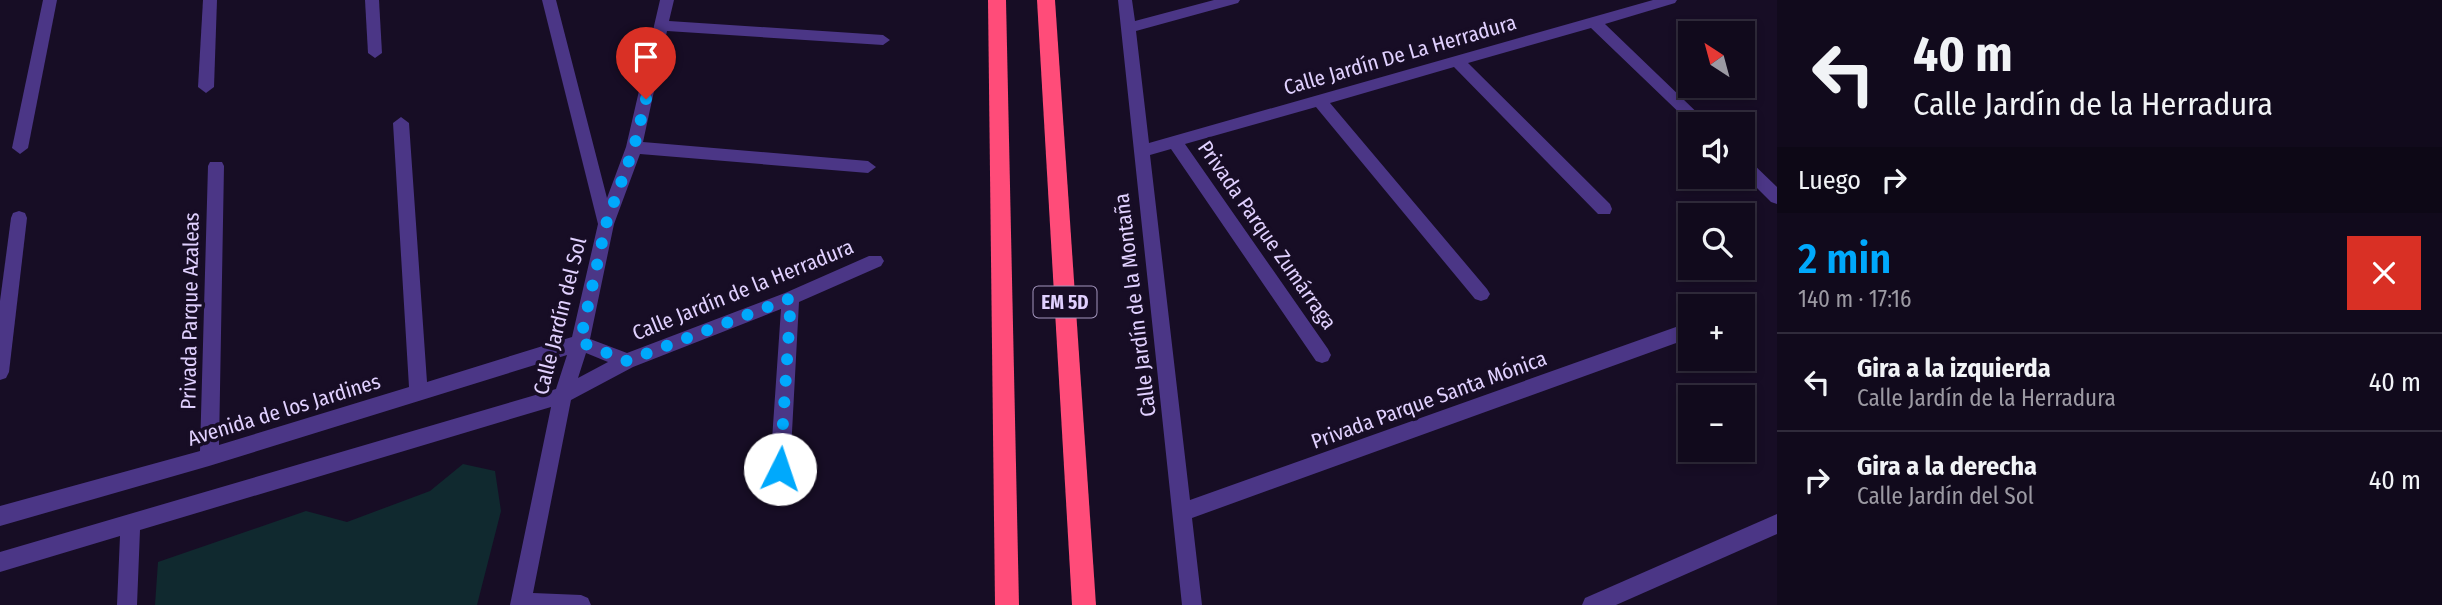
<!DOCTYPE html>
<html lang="es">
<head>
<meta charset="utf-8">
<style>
	:root { --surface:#110a1c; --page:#1e1829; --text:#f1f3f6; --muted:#9c9aa3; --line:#302b3b; --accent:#00a9fc }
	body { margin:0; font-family:"Fira Sans Condensed",sans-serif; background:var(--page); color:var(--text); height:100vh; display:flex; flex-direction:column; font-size:26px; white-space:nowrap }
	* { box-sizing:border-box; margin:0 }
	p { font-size:23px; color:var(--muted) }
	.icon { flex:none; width:38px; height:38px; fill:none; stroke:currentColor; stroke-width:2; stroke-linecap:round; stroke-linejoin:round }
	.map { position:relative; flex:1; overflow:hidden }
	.panel { display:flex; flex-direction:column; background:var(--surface); width:665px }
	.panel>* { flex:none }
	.banner { background:#110a1c; color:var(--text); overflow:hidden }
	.needle { width:46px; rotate:324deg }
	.buttons { position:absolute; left:1678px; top:21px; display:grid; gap:14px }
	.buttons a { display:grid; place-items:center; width:77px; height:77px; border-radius:0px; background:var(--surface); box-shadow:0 4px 10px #0003,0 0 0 2px var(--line); font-size:35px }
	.pin { position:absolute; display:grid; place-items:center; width:60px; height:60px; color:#fff; margin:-72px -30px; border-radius:50% 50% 50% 0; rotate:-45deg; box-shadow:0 0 7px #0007 }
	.pin .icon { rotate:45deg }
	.me { position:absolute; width:77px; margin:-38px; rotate:4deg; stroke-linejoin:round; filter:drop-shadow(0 0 5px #0008) }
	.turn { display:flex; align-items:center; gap:24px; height:147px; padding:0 21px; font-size:32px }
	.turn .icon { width:91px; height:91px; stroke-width:2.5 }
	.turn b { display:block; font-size:49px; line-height:60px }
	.then { display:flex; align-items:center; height:66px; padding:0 21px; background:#0003; gap:14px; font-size:26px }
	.round { display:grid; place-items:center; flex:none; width:74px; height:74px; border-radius:0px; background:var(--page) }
	.headline { display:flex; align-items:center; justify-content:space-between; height:119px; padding:0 21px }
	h1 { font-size:42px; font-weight:600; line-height:52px; color:var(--accent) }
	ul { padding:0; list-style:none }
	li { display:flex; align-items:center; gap:21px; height:98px; padding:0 21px; border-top:2px solid var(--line) }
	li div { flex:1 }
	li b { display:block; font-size:26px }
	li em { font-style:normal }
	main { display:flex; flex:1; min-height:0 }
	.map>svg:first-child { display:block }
	.green { fill:#10292f }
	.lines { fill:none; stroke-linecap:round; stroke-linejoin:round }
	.minor { fill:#4b3686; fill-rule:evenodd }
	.highway { fill:#ff4c79; fill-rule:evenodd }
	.route { stroke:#00a9fc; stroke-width:12; stroke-dasharray:0 21.6 }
	.labels { text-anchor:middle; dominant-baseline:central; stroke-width:7; stroke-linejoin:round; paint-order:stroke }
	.shield { fill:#170d25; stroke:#a496be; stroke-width:2 }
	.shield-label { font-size:19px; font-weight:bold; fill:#e1d1ff }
	.street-label { font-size:21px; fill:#e1d1ff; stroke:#170d25 }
</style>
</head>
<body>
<main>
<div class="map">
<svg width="1777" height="605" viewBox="0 0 1777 605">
	<rect width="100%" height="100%" fill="#170d25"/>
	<path class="green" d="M463 464 495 471 501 511 477 605H155L158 562 306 511 347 522 430 491Z"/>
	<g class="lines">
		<g class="minor">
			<path d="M43 0H57L28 148 20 154 12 148Z"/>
			<path d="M203 0H217L214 87 206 93 198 87Z"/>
			<path d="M365 0H379L382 53 375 58 368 53Z"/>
			<path d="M542 0H556L607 198 626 147 660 0H674L669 21 883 35 890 40 883 45 667 31 643 142 868 161 876 167 868 173 640 154 614 224 590 339 627 353 785 293 869 256H881L884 261 881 266 799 302 790 469 787 475 780 478 773 475 770 469 781 309 633 367 571 400 533 593 581 595 588 598 591 605H510L551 407 140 530 137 605H117L120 536 0 572V552L556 389 567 355 209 466 0 526V506L200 451 208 166 210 162H222L224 166 219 445 409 387 393 123 401 117 409 123 427 382 572 337 598 224ZM586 353 608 362 578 378Z"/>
			<path d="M1118 0H1132L1135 21 1214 0H1240L1238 3 1136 31 1149 143 1653 0H1677L1675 3 1605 24 1709 124H1691L1591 28 1468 63 1610 204 1612 209 1610 214H1598L1454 67 1330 103 1487 289 1490 294 1487 299 1481 301 1475 299 1316 107 1185 144 1328 349 1331 355 1328 361 1322 363 1316 361 1171 149 1150 155 1190 500 1690 322V338L1192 518 1202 605H1182Z"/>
			<path d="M1743 158 1749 160 1777 187V204L1771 202 1743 174Z"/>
			<path d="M19 211 25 213 27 218 9 372 6 378 0 380V301L11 218 13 213Z"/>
			<path d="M1777 514V534L1616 605H1582L1585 598Z"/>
		</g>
		<g class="highway">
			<path d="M988 0H1006L1019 605H995Z"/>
			<path d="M1037 0H1055L1096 605H1072Z"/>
		</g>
	</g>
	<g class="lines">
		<path class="route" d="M646 99 634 147 606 224 580 342 627 361 791 298 780 469"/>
	</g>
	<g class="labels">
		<rect class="shield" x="1033.5" y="286.5" width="63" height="31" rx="5"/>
		<g class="shield-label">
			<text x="1065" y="302">EM 5D</text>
		</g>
		<g class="street-label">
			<text transform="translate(1400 55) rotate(-16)">Calle Jardín De La Herradura</text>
			<text transform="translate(1267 235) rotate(55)">Privada Parque Zumárraga</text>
			<text transform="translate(743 290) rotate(-22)">Calle Jardín de la Herradura</text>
			<text transform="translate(1135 305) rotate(-97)">Calle Jardín de la Montaña</text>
			<text transform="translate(190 311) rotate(-89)">Privada Parque Azaleas</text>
			<text transform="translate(560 316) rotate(-76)">Calle Jardín del Sol</text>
			<text transform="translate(1429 400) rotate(-20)">Privada Parque Santa Mónica</text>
			<text transform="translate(284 410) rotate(-17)">Avenida de los Jardines</text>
		</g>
	</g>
</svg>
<div class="buttons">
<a><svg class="needle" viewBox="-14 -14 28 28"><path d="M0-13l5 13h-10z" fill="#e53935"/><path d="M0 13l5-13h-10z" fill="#9c9aa3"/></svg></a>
<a><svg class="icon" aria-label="sound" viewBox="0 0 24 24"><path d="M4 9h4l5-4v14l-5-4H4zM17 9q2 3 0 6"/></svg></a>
<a><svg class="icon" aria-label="search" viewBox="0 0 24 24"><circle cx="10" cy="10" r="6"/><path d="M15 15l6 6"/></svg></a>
<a>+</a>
<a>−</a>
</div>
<div class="pin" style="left:646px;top:99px;background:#d93025"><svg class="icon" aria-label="arrive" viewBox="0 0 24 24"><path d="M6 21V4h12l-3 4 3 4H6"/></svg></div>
<svg class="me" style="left:780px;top:469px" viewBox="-20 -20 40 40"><circle r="19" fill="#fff"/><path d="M0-13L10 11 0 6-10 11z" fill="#00a9fc"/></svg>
</div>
<section class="panel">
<div class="banner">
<div class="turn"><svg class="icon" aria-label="left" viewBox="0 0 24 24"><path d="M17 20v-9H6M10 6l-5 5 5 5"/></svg><div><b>40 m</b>Calle Jardín de la Herradura</div></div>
<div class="then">Luego<svg class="icon" aria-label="right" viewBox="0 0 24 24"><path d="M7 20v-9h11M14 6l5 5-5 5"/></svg></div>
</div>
<div class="headline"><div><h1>2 min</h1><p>140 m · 17:16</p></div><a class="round" style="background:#d93025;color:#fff"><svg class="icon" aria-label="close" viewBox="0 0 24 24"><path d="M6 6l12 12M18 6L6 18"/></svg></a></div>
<ul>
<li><svg class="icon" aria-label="left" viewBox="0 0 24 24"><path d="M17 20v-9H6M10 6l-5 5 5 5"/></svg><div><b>Gira a la izquierda</b><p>Calle Jardín de la Herradura</p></div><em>40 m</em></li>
<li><svg class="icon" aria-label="right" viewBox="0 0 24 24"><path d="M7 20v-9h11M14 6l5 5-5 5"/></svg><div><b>Gira a la derecha</b><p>Calle Jardín del Sol</p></div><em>40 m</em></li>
</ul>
</section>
</main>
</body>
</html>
